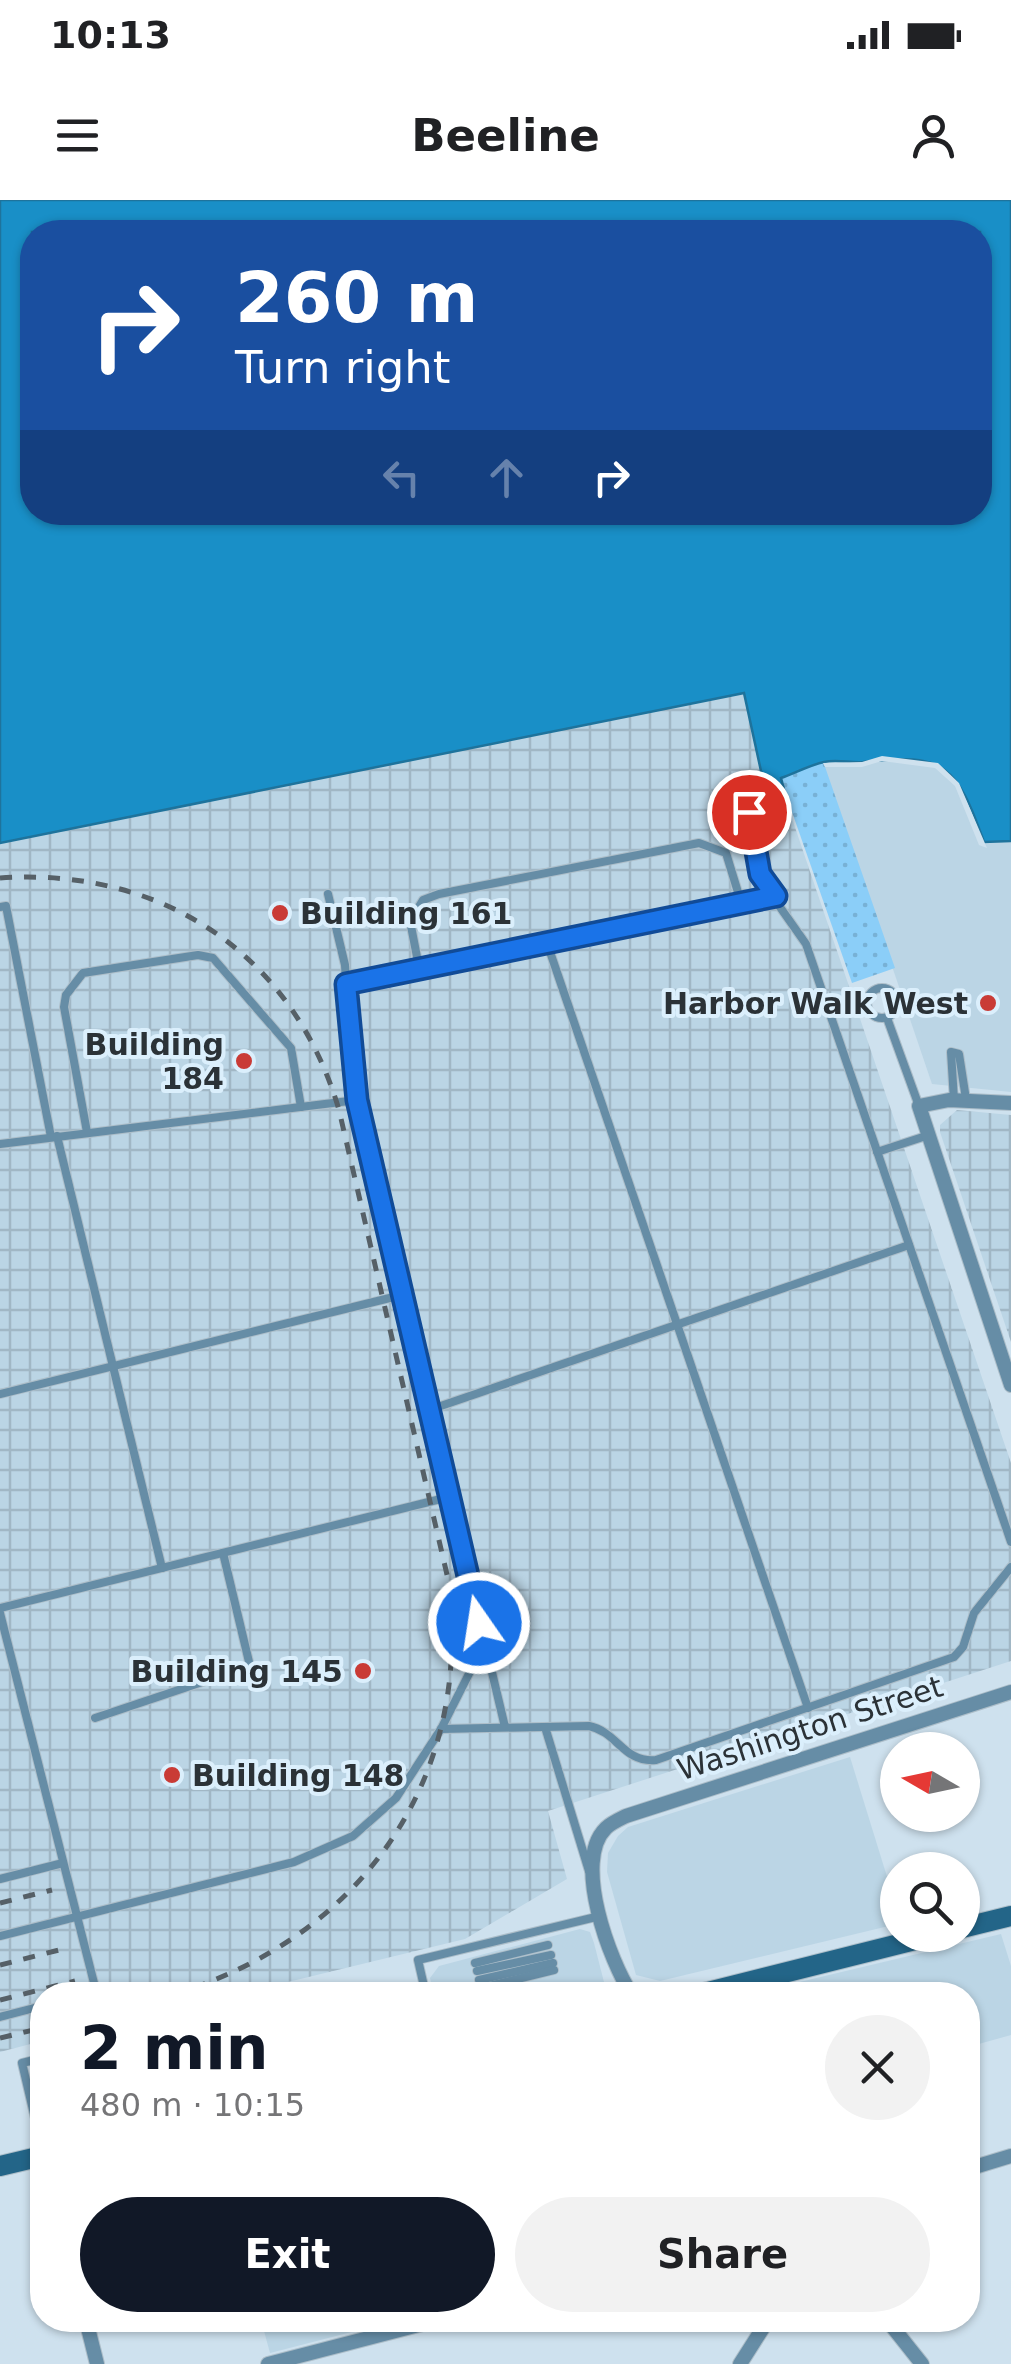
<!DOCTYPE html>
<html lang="en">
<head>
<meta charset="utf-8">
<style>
	:root { --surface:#fff; --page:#f2f2f2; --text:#202124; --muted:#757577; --accent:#111827 }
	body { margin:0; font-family:"DejaVu Sans",sans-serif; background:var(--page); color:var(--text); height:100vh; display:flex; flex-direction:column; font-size:38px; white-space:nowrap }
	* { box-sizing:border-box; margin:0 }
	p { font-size:32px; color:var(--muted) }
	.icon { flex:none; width:55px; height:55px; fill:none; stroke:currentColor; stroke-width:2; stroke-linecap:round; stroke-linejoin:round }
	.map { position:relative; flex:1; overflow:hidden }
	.drawer { position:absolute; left:30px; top:1782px; width:950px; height:350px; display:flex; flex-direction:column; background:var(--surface); border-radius:40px; box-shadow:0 2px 8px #0004 }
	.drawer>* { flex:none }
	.hud { position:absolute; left:20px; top:20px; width:972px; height:305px; border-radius:40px; box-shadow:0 2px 8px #0004; background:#1a4fa0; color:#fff; overflow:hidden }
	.needle { width:65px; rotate:279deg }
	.buttons { position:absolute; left:880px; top:1532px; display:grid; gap:20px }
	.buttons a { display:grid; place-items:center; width:100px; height:100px; border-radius:50%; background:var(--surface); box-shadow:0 2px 8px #0004; font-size:50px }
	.pin { position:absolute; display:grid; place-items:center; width:85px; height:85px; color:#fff; margin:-42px; border:5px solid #fff; border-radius:50%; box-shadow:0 2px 10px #0007 }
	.me { position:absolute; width:110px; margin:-55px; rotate:347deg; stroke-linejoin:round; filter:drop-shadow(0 0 8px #0008) }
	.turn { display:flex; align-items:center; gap:35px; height:210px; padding:0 50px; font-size:45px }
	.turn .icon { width:130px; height:130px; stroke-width:2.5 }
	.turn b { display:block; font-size:70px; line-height:85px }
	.lanes { display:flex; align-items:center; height:95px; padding:0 50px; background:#0003; justify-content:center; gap:50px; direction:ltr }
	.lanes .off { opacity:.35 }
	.round { display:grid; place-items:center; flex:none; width:105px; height:105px; border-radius:52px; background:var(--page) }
	.overview { display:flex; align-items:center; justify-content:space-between; height:170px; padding:0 50px }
	h1 { font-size:60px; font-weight:700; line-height:75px; color:var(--accent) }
	.cta { display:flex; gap:20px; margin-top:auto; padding:20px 50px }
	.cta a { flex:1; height:115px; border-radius:60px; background:var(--accent); color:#fff; font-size:40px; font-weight:700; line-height:115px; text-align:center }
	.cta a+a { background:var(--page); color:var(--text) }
	.status { display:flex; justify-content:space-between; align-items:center; height:70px; padding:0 50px; background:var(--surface); direction:ltr }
	.status svg { height:28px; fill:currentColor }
	header { display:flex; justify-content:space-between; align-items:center; height:130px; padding:0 50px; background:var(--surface); font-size:45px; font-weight:700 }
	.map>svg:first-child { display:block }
	.built { fill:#bbd5e5 }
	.industrial { fill:url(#industrial-grid) }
	.grass { fill:url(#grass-dots) }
	.water { fill:#198fc7; stroke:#1e739c; stroke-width:2.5; fill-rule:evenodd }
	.pier { fill:#cee1ee }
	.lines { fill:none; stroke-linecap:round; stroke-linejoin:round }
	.service-casing { stroke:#adbec9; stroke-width:10 }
	.minor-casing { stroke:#adbec9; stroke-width:16 }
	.secondary-casing { stroke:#adbec9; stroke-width:22 }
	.service { stroke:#668da6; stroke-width:8 }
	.minor { stroke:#668da6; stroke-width:14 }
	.secondary { stroke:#236588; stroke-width:20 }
	.rail { stroke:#566067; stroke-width:5; stroke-dasharray:12 12; stroke-linecap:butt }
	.route-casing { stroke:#114b97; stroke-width:25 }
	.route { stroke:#1a73e8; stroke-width:18 }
	.poi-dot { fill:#c93b36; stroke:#dbeffc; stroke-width:4 }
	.labels { text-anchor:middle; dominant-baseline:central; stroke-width:8; stroke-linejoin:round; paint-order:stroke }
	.poi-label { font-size:30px; font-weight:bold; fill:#2b3237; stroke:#dbeffc; text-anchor:end }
	.street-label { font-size:30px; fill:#2b3237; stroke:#dbeffc }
</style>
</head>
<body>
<div class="status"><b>10:13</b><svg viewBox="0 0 49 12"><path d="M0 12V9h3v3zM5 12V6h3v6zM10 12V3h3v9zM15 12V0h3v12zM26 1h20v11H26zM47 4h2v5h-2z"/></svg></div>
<header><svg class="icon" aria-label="menu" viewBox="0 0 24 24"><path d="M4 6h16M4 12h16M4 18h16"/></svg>Beeline<svg class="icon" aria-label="person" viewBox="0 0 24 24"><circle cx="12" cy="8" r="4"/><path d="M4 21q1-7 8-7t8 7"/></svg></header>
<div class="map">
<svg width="1011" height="2164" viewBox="0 0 1011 2164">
	<defs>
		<pattern id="industrial-grid" width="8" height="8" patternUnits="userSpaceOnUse" patternTransform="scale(2.5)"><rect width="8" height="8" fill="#bbd5e5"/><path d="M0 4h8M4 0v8" fill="none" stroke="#a1b7c5"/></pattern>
		<pattern id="grass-dots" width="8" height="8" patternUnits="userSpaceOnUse" patternTransform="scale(2.5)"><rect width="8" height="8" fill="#8bcef8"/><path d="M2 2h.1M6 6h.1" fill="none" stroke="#78b1d5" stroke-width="1.8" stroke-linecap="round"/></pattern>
	</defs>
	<rect width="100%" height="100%" fill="#cee1ee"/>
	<g class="built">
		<path d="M790 466 1011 516V892L932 884Z"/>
		<path d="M850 1557 897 1709V1724L660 1781 636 1775 607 1672 608 1653 618 1636 628 1627Z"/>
		<path d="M580 1729 590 1732 594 1743 605 1786 600 1795H434L430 1778 439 1766Z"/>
		<path d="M1001 1734 1011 1766V1835L968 1847V1795H745Z"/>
		<path d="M261 2120H398L270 2153Z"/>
	</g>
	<g class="industrial">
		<path d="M744 493 766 593 782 589 1011 1263V1461L548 1611 567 1679 465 1739 234 1795H42V1841L0 1852V643Z"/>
		<path d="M957 910 1011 915V1142L940 932V925Z"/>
	</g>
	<path class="grass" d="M823 561 895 768 852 783 779 575Z"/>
	<path class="water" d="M0 0H1011V641L984 642C957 566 945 552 863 562 850 563 837 559 824 562 810 565 795 573 781 578L786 597 782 589 766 594 744 493 0 643ZM32 32H980V312H32Z"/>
	<path class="pier" d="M882 556 938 563 959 583 987 648 979 645 955 586 935 568 882 561 862 567H825L823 563 862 562Z"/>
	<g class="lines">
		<defs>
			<g id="service">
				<path d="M749 612 763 683 806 744 1011 1342"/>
				<path d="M328 694 345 765 351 866 366 943 505 1527"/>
				<path d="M0 707 6 706 51 937"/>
				<path d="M547 743 808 1508"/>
				<path d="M419 767 410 721 423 700 439 694 699 643 726 653 741 702"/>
				<path d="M346 784 776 695"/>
				<circle cx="882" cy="803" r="15"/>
				<path d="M887 818 919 906"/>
				<path d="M954 900 951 852 959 854 966 899"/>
				<path d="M87 932 64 807 66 795 83 773 198 755 213 758 291 848 301 907"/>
				<path d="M57 936 162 1368"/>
				<path d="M0 944 357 900"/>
				<path d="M877 952 929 935"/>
				<path d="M0 1194 402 1095"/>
				<path d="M429 1210 909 1045"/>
				<path d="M0 1408 449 1297"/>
				<path d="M0 1413 94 1783 88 1795"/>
				<path d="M95 1518 250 1466 223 1353"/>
				<path d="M545 1527 589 1671"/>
				<path d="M441 1529 589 1526C618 1532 623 1563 656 1560L954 1457 963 1447 974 1413 1011 1367"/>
				<path d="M0 1679 63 1663"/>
				<path d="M0 1736 294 1662 353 1636 396 1598 441 1529 478 1456 480 1438"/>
				<path d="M475 1763 548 1745"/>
				<path d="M477 1771 551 1755"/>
				<path d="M479 1780 553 1763"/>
				<path d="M481 1788 554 1770"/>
				<path d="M426 1795 418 1760 600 1716"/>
				<path d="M0 1817 42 1806"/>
				<path d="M42 1858 22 1863 42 1948"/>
			</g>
			<g id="minor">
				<path d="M1011 903 949 900 919 906 1011 1185"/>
				<path d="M632 1795C610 1762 572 1661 606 1628 611 1623 620 1619 626 1616L1011 1492"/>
				<path d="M968 1969 1011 1956"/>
				<path d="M86 2120 97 2164"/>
				<path d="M887 2120 922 2164"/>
				<path d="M268 2164 438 2120"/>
				<path d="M740 2164 768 2120"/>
			</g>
			<g id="secondary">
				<path d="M962 1728 1011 1716"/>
				<path d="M696 1795 935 1735"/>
				<path d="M0 1966 42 1956"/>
			</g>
		</defs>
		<use href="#service" class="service-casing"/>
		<use href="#minor" class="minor-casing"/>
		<use href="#secondary" class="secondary-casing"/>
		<use href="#service" class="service"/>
		<use href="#minor" class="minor"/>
		<use href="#secondary" class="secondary"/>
		<g class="rail">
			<path d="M0 678C161 667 293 753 339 910L448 1379C475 1578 361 1739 171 1795"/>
			<path d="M0 1703 52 1690"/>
			<path d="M0 1765 67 1748"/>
			<path d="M0 1800 75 1781"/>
			<path d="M0 1838 42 1828"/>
		</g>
	</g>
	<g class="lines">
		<defs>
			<path id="route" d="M479 1423 357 900 346 784 776 696 760 674 749 612"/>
		</defs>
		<use href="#route" class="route-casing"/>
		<use href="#route" class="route"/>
	</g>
	<g class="poi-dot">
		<circle cx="280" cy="713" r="10"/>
		<circle cx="988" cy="803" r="10"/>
		<circle cx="244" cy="861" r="10"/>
		<circle cx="363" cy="1471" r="10"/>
		<circle cx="172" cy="1575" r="10"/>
	</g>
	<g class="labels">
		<g class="poi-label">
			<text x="300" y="713" text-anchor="start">Building 161</text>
			<text x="968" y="803">Harbor Walk West</text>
			<text x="224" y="844">Building<tspan x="224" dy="34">184</tspan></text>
			<text x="343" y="1471">Building 145</text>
			<text x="192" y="1575" text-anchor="start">Building 148</text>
		</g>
		<g class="street-label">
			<text transform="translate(810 1528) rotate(-18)">Washington Street</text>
		</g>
	</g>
</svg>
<div class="buttons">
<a><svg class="needle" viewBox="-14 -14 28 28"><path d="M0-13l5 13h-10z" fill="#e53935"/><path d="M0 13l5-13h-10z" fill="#757577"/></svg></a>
<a><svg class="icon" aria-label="search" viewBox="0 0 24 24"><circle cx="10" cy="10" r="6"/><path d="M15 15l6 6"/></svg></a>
</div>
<div class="pin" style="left:749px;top:612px;background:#d93025"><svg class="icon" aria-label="arrive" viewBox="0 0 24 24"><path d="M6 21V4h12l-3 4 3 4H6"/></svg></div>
<svg class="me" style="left:479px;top:1423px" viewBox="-20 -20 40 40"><circle r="17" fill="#1a73e8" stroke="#fff" stroke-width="3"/><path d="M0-11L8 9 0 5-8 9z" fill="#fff"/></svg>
<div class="hud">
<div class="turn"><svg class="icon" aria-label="right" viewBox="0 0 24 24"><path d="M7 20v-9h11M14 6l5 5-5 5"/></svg><div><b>260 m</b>Turn right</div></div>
<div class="lanes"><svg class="icon off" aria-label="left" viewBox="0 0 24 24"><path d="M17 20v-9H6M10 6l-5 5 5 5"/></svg><svg class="icon off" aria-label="ahead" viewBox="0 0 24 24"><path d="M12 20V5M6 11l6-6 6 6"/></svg><svg class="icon" aria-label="right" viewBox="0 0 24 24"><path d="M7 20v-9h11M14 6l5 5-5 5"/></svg></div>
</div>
<section class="drawer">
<div class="overview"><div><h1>2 min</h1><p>480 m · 10:15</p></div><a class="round"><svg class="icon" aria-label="close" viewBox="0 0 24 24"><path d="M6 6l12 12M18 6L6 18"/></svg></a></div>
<div class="cta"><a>Exit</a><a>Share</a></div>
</section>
</div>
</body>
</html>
